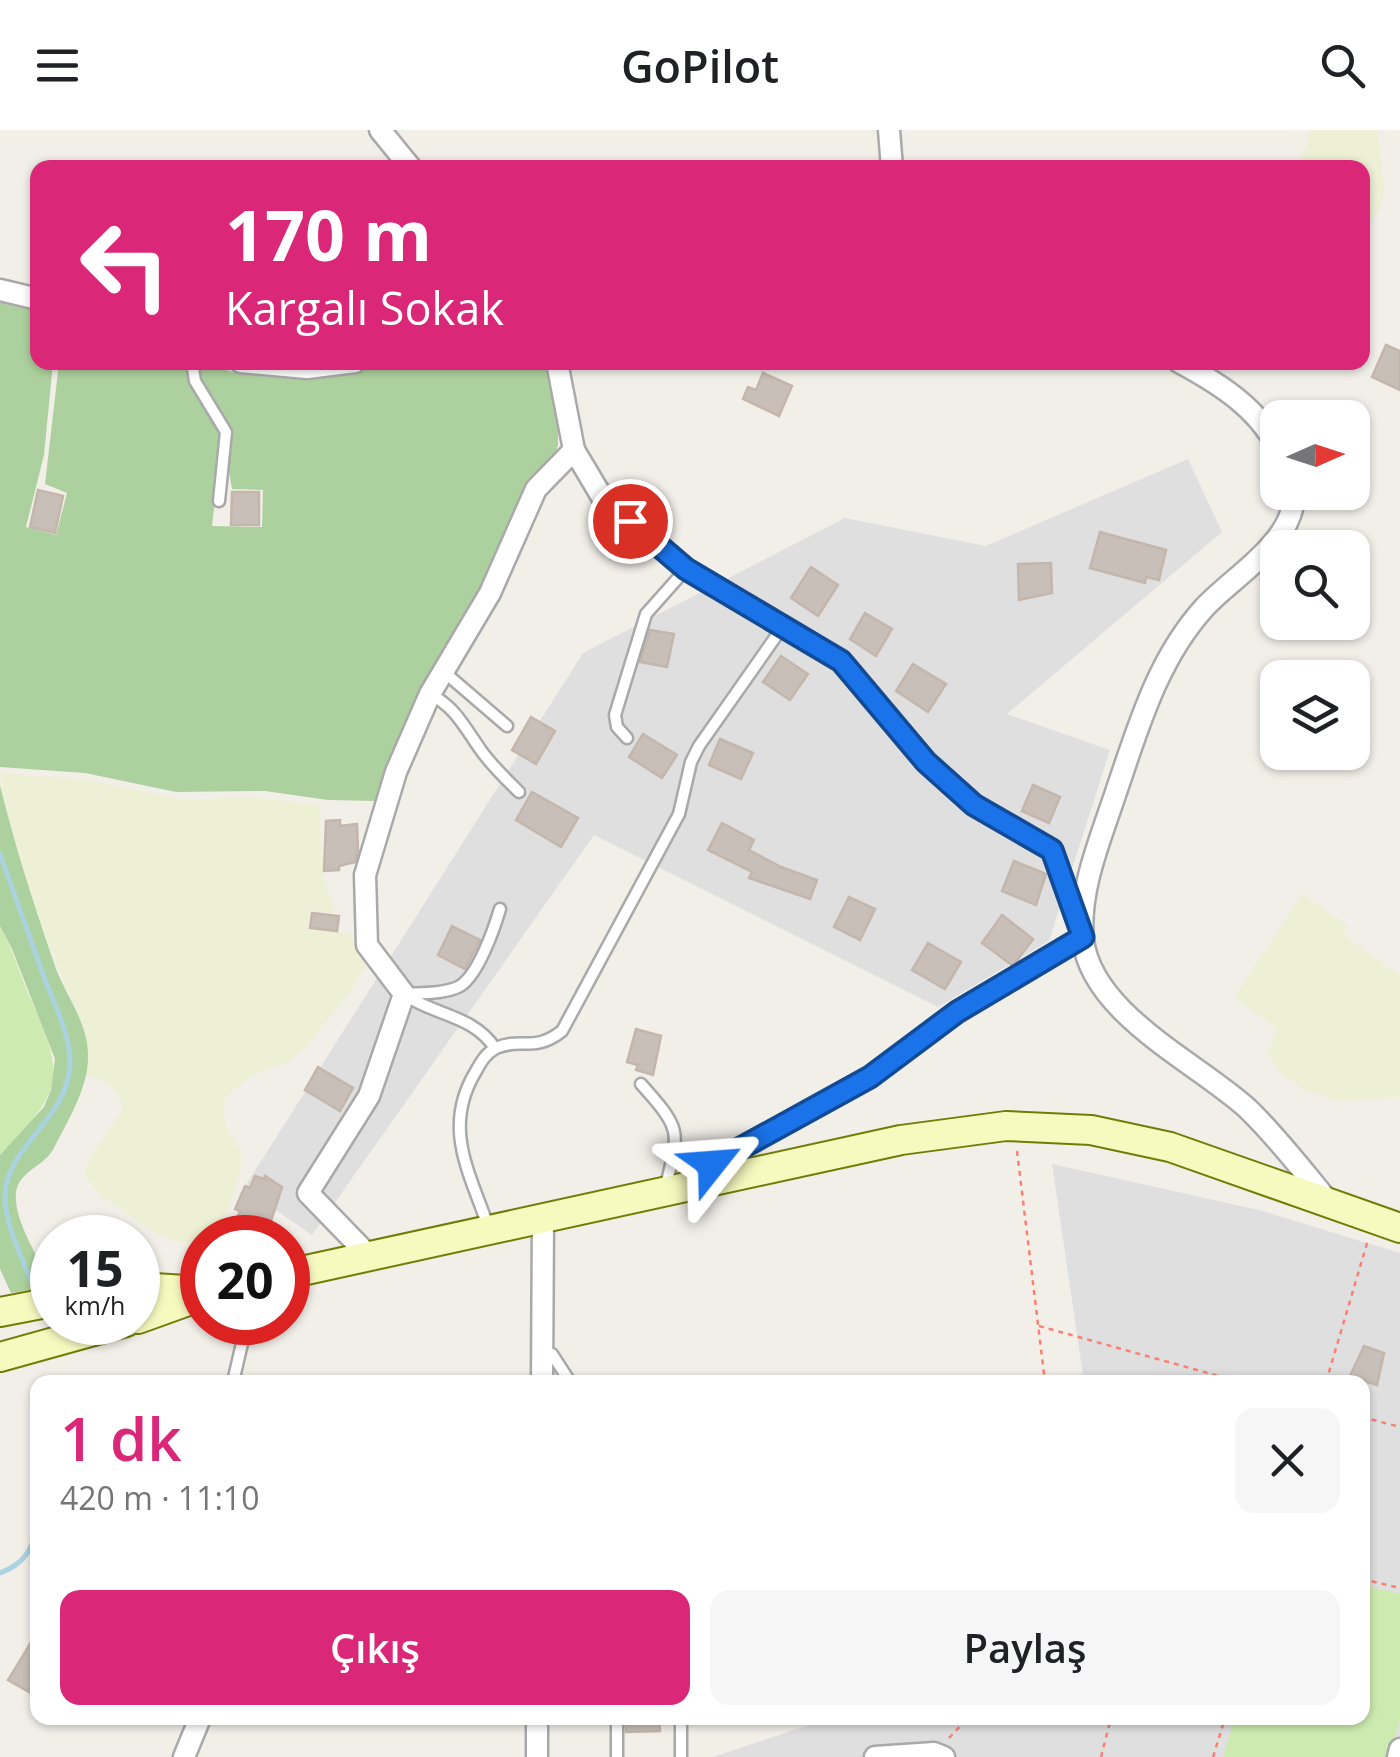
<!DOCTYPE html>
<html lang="tr">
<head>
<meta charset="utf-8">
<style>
	:root { --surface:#fff; --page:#f6f6f6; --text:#202124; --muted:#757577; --accent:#db2777 }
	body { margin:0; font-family:"Open Sans",sans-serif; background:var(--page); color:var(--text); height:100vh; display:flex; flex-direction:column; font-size:38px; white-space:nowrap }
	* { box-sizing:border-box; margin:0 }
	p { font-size:32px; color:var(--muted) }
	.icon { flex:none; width:55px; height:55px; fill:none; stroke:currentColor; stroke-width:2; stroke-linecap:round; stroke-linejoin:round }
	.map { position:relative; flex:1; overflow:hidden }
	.panel { position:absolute; left:30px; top:1245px; width:1340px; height:350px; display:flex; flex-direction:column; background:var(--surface); border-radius:20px; box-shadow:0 2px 8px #0004 }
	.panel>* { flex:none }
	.guide { position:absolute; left:30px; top:30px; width:1340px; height:210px; border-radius:20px; box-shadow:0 2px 8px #0004; background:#db2777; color:#fff; overflow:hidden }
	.needle { width:65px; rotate:87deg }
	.buttons { position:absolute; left:1260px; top:270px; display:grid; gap:20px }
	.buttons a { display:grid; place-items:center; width:110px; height:110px; border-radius:20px; background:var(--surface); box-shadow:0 2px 8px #0004; font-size:50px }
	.speed { position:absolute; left:30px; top:1085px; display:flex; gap:20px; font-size:50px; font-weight:700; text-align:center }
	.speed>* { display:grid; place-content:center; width:130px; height:130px; border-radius:50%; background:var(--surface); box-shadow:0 2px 8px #0004; line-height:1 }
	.speed small { font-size:25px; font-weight:400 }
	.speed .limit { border:15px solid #d22; background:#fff; color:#111 }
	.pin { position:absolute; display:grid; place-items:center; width:85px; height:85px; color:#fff; margin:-42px; border:5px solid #fff; border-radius:50%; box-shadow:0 2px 10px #0007 }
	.me { position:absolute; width:110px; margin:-55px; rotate:62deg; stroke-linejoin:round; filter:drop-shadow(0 0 8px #0008) }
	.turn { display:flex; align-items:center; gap:35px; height:210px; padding:0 30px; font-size:45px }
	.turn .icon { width:130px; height:130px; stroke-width:2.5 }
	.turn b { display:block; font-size:70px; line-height:85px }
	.round { display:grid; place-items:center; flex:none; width:105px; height:105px; border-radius:20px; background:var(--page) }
	.summary { display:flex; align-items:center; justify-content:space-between; height:170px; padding:0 30px }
	h1 { font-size:60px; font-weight:600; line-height:75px; color:var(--accent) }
	.cta { display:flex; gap:20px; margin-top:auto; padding:20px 30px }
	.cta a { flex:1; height:115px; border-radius:20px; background:var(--accent); color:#fff; font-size:40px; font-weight:600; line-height:115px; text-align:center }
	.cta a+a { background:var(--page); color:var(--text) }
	header { display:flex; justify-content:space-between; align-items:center; height:130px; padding:0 30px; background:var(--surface); font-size:45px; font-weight:600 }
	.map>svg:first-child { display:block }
	.residential { fill:#e0dfdf }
	.farmland { fill:#eef0d5 }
	.grass { fill:#cdebb0 }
	.forest { fill:#add19e }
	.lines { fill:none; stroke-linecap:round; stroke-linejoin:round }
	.stream { stroke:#aad3df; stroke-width:5 }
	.building { fill:#c7bfb8; stroke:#c4b6ab; stroke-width:2.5 }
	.lane-casing { stroke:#a9a9a9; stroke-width:15 }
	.street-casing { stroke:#a9a9a9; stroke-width:25 }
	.secondary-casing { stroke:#707d05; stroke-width:32 }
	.path { stroke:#fa8072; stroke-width:2.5; stroke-dasharray:5 5; stroke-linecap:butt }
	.lane { stroke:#fff; stroke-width:10 }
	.street { stroke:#fff; stroke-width:20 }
	.secondary { stroke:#f7fabf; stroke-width:28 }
	.route-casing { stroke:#114b97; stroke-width:25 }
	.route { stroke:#1a73e8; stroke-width:18 }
</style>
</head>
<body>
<header><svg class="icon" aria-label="menu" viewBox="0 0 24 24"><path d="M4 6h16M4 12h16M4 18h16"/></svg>GoPilot<svg class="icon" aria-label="search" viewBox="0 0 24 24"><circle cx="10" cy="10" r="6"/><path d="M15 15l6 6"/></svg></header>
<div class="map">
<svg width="1400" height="1627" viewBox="0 0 1400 1627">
	<rect width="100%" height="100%" fill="#f2efe9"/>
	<g class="residential">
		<path d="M1188 329 1222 402 1007 584 1110 620 1049 811 938 877 594 705 312 1105 244 1058 583 523 845 388 986 416Z"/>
		<path d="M1052 1034 1263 1081 1400 1123V1627H713L830 1588H1362V1252H1084Z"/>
	</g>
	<g class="farmland">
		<path d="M1311 0H1377L1385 64 1377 84 1363 97 1362 38 1299 37Z"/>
		<path d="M0 643 86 650 186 670 247 667 319 675 324 749 335 783 310 780 307 799 350 804 366 835 350 862 304 919 288 932 252 945 225 967 223 984 227 999 239 1016 241 1027 240 1044 218 1107 202 1108V1114L178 1112 157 1104 103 1067 86 1049V1035L123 979 119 964 110 955 84 944 88 927 82 897 32 771 4 672Z"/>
		<path d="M1302 764 1348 796 1343 805 1400 846V967L1338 971 1305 960 1283 945 1267 924 1277 899 1235 867Z"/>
	</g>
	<g class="grass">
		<path d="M0 796C13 820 20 844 30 868 68 951 61 961 0 1025Z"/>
		<path d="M1363 1455 1400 1464V1590L1389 1627H1223L1235 1588H1362Z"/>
	</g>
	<g class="forest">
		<path d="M0 171 37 179 38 232 53 233 44 325 26 397 56 405 67 363 45 354 59 233H187L194 258 223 305 212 396 262 397 263 360 232 359 229 342 231 299 201 258 195 236 198 233C208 234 218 238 229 241 274 250 335 254 377 233H548L558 301V315L554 328 524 359 502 420 379 671 328 670 265 661 176 662 85 643 0 637Z"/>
		<path d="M0 655C15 717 35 778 56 839 67 867 88 894 88 925 89 957 68 990 54 1018 43 1039 13 1041 16 1071 18 1098 41 1130 50 1157L11 1163 0 1139V1025L44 977 51 960 55 929 12 819 0 796Z"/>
	</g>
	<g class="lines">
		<g class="stream">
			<path d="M0 724C15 765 29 806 44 847 54 874 71 905 70 935 67 987 16 1010 6 1055 0 1087 23 1129 34 1158"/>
			<path d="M0 1443C24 1434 31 1421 38 1397"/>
		</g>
	</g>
	<g class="building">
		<path d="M1386 215 1400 221V260L1372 247Z"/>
		<path d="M763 243 792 256 779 286 743 269 748 257 756 260Z"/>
		<path d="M38 360 63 366 55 403 30 397Z"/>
		<path d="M232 362H259V395H231Z"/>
		<path d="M1100 402 1166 420 1159 450 1146 447 1145 453 1090 438Z"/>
		<path d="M1051 433 1052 463 1019 470 1018 434Z"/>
		<path d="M811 437 838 455 818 486 791 468Z"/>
		<path d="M865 483 892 499 876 526 850 509Z"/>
		<path d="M650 500 674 504 667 537 640 532Z"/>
		<path d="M781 526 808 544 790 570 763 552Z"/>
		<path d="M913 534 946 554 928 582 896 561Z"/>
		<path d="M531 587 555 601 536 634 512 620Z"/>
		<path d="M643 604 677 625 662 648 629 627Z"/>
		<path d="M720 609 753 623 741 649 709 635Z"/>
		<path d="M1033 655 1060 667 1049 693 1022 681Z"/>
		<path d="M532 662 578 688 561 717 516 690Z"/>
		<path d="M340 690V696L357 694 358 720 355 732 339 736V740L324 741 326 691Z"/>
		<path d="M722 693 754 710 749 720 781 737 817 750 810 769 749 748 752 742 708 720Z"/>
		<path d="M1014 731 1046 744 1036 775 1002 761Z"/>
		<path d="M849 767 875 779 860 810 834 797Z"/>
		<path d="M312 783 339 786 337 801 310 798Z"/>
		<path d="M1002 785 1033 809 1013 836 982 813Z"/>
		<path d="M452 796 480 810 465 839 438 825Z"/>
		<path d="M928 813 961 832 945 859 912 840Z"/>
		<path d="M636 899 661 906 653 945 636 940 638 935 627 932Z"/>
		<path d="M318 937 353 958 340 981 305 960Z"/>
		<path d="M255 1046 264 1049 265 1046 282 1057 270 1094 267 1093 262 1106 235 1094 240 1081 235 1079 245 1056 250 1058Z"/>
		<path d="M1364 1216 1384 1223 1377 1255 1350 1246Z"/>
		<path d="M38 1501V1567L8 1550Z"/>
		<path d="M626 1588H659L660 1601 626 1602Z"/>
	</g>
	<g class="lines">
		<defs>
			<g id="lane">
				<path d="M192 232 195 251 226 302 219 371"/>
				<path d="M443 541 507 596"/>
				<path d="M430 564C455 577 464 596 480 619 491 635 505 648 519 662"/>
				<path d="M627 608 617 597 615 585 646 484 686 439"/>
				<path d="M404 864C421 863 445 864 460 856 478 845 494 799 500 779"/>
				<path d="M405 865C436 886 473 885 495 918"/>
				<path d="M641 954C682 1000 680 1000 665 1059"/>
				<path d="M698 1045 711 1034 870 947 957 882 1082 807"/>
				<path d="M488 1096C469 1041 442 997 476 941 481 932 486 923 496 918 521 907 534 923 562 901L679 684 691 632 699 616 784 495"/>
				<path d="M543 1220 552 1224 570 1252"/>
				<path d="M233 1252 247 1192"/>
				<path d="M617 1588V1627"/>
				<path d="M681 1627V1588"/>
			</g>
			<g id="street">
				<path d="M380 0 411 38"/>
				<path d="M889 0 892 38"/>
				<path d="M0 160 38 169"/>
				<path d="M241 232 307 238 355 232"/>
				<path d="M1179 232C1218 253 1257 277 1278 318"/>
				<path d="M574 320 602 367 686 439 841 531 926 632 974 675 1052 720 1079 795"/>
				<path d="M1294 362C1296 412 1233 446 1204 478 1157 530 1138 598 1116 662 1101 708 1078 760 1083 809 1091 884 1198 933 1248 979 1277 1007 1302 1040 1328 1071"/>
				<path d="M369 1126 308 1063 369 966 404 864 367 815 365 745 396 642 430 564 490 463 536 359 574 320 557 232"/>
				<path d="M542 1252 543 1090"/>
				<path d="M184 1627 200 1588"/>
				<path d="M537 1627V1588"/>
				<path d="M875 1627 934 1623 944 1627"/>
				<path d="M1398 1627 1400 1619"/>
			</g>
			<g id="secondary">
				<path d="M288 1144 901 1010 1006 996 1091 1000 1170 1017 1400 1098"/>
				<path d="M138 1157 202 1161"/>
				<path d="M0 1182 52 1172"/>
				<path d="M138 1189 202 1166"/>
				<path d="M0 1227 126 1192"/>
			</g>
		</defs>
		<use href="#lane" class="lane-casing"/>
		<use href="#street" class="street-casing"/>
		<use href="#secondary" class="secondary-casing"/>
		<g class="path">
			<path d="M1017 1021 1045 1252"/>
			<path d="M1039 1196 1240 1252"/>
			<path d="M1326 1252 1368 1110"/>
			<path d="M1362 1287 1400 1297"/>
			<path d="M1362 1449 1400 1458"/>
			<path d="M949 1608 968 1588"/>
			<path d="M1101 1627 1111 1588"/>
			<path d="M1213 1627 1225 1588"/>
		</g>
		<use href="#lane" class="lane"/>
		<use href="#street" class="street"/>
		<use href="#secondary" class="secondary"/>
	</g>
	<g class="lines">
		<defs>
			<path id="route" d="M630 391 686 439 841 531 926 632 974 675 1052 720 1083 807 957 882 870 947 712 1034"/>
		</defs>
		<use href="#route" class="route-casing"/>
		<use href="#route" class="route"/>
	</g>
</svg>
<div class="buttons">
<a><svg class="needle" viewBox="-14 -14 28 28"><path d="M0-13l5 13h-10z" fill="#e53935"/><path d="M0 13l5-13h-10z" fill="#757577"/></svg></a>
<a><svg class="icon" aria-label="search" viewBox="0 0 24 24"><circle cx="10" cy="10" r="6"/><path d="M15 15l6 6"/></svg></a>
<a><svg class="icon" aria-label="layers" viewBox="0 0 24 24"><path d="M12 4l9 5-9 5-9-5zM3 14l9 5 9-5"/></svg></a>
</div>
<div class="speed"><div>15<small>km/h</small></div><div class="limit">20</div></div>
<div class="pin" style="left:630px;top:391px;background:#d93025"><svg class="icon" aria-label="arrive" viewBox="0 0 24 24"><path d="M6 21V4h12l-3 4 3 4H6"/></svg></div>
<svg class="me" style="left:712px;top:1034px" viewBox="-20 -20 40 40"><path d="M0-17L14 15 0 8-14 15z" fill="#1a73e8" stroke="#fff" stroke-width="4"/></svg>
<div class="guide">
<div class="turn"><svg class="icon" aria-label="left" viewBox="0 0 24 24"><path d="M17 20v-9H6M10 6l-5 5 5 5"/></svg><div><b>170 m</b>Kargalı Sokak</div></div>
</div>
<section class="panel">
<div class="summary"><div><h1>1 dk</h1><p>420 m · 11:10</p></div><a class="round"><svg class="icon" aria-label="close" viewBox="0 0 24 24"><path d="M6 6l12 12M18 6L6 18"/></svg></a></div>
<div class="cta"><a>Çıkış</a><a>Paylaş</a></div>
</section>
</div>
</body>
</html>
